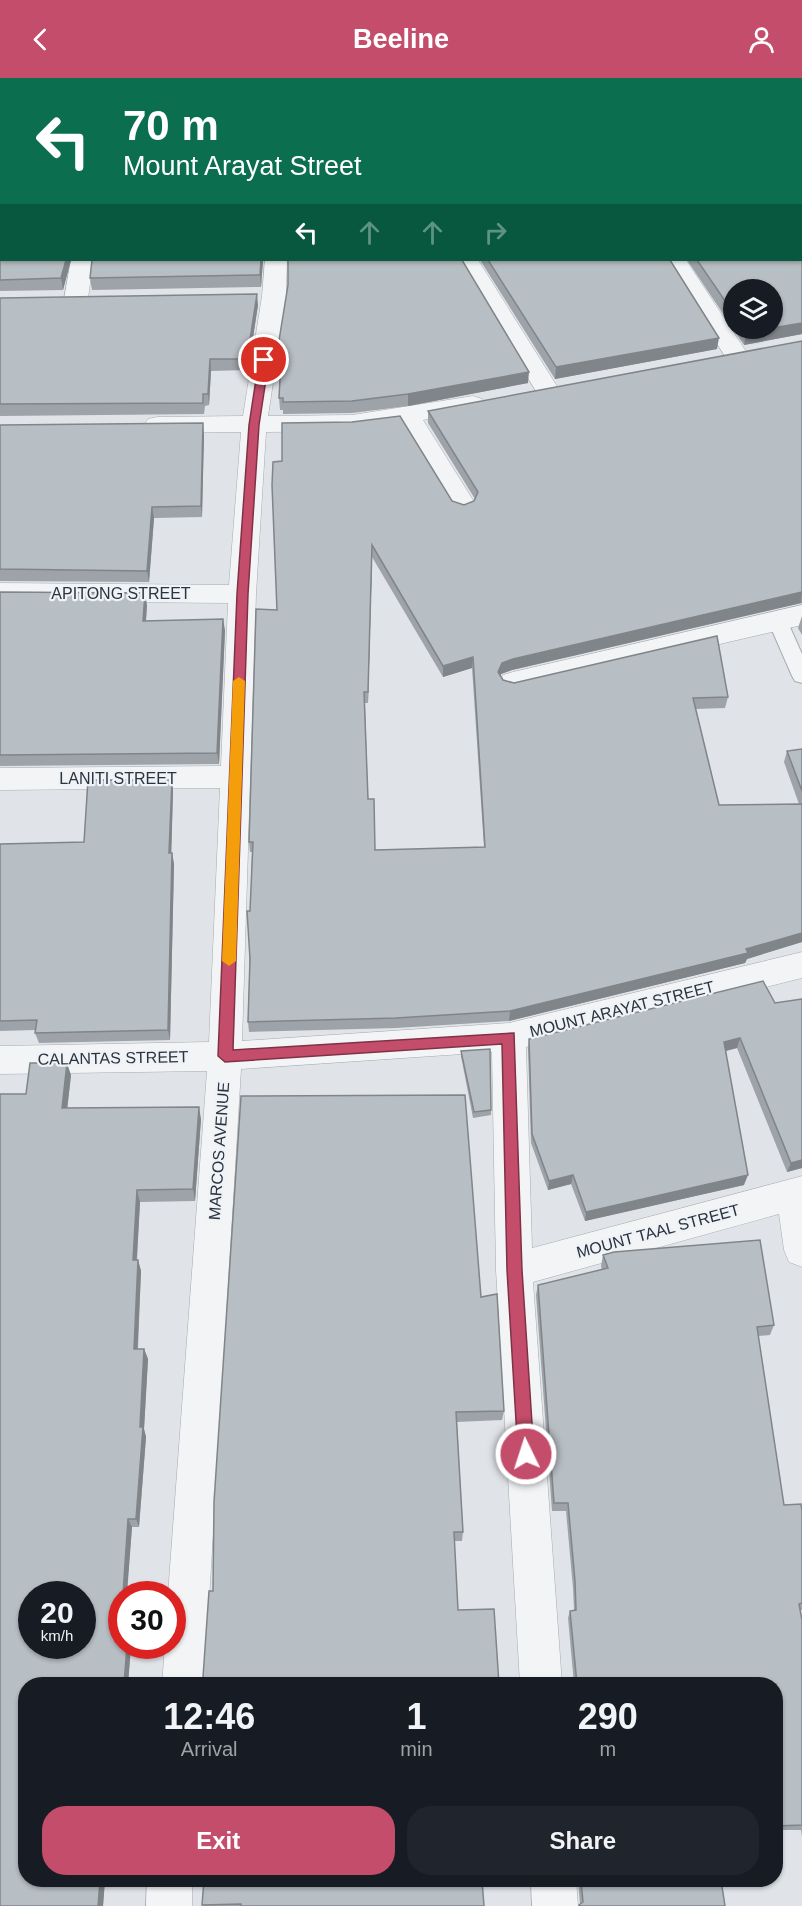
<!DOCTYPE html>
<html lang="en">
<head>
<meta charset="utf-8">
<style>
	:root { --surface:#171b24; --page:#20242c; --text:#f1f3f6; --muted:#9ea1a6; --accent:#c44d6b }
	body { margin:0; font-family:Helvetica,sans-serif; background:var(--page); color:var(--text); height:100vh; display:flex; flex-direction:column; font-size:22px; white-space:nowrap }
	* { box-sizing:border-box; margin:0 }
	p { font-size:20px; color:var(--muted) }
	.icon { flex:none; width:33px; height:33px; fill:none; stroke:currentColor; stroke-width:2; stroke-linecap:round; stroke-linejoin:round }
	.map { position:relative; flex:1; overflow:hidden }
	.details { position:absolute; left:18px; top:1599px; width:765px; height:210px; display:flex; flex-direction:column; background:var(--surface); border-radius:24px; box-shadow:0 2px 4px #0004 }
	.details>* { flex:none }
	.guide { position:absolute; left:0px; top:0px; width:802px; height:183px; box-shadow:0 2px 4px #0004; background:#0b6e4f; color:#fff; overflow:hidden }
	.buttons { position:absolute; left:723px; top:201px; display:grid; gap:12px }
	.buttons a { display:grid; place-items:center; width:60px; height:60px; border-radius:50%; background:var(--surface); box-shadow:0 2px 4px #0004; font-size:30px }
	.speed { position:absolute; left:18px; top:1503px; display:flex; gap:12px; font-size:30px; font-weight:700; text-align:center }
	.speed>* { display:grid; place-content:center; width:78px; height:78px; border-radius:50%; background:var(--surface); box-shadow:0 2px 4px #0004; line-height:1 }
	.speed small { font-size:15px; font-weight:400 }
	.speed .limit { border:9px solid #d22; background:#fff; color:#111 }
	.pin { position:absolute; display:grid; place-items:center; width:51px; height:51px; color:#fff; margin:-26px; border:3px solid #fff; border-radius:50%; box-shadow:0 2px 6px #0007 }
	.me { position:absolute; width:66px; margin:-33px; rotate:356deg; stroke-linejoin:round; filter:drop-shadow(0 0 4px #0008) }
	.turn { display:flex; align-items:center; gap:21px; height:126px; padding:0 24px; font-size:27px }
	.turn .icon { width:78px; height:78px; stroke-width:2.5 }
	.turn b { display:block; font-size:42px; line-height:51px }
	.lanes { display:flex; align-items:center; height:57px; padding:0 24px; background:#0003; justify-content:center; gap:30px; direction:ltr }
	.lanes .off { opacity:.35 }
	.eta { display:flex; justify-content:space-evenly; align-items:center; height:102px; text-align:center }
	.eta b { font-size:36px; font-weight:800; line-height:42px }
	.button { display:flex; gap:12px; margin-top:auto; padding:12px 24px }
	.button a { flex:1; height:69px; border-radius:24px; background:var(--accent); color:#fff; font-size:24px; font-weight:800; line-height:69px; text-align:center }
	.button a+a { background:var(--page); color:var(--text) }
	header { display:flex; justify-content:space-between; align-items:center; height:78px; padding:0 24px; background:var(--accent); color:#fff; font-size:27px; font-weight:800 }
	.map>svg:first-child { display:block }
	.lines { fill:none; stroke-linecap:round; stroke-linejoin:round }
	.lane-casing { stroke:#a6abb2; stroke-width:2 }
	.street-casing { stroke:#a6abb2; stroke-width:1 }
	.lane { fill:#f2f4f6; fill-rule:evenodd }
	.street { fill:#f2f4f6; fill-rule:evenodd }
	.wall { fill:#9da3a9; fill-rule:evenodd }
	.shaded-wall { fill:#808589 }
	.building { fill:#b7bec4; stroke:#808589; stroke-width:1.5; fill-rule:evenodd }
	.route { fill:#c44d6b; stroke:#7f3246; stroke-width:1.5 }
	.slow { fill:#f59e0b }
	.labels { text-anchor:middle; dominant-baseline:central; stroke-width:4.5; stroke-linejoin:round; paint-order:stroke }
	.street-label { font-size:16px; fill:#2a333e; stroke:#eff2f6 }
</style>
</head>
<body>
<header><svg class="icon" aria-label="back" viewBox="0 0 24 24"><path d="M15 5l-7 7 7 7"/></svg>Beeline<svg class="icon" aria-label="person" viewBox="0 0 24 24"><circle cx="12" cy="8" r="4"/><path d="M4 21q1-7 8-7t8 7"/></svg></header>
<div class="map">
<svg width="802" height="1828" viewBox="0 0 802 1828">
	<rect width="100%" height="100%" fill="#e0e4e8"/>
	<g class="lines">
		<defs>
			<path id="lane" d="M778 536 785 538 802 576V605L795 603 792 598 768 543 771 538Z"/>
			<g id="street">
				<path d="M71 182H93L88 221 84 226H68L64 221Z"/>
				<path d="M265 182H287L286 218 268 338 352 337 473 318 482 321 485 326 482 331 423 342 476 427 472 433 463 436 454 433 400 345 352 353 266 354 256 516 242 963 509 945 802 874V900L526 969 532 1170 802 1098V1189L789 1184 784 1172 779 1136 533 1204 562 1606H520L496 1192 492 974 241 991 204 1606H162L165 1568H172V1516H168L207 993 0 996V968L209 964 220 710 0 712V690L221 688 228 525 0 523V505L229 507 241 354 157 355 148 353 144 347 148 341 157 339 243 338 262 218Z"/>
				<path d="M456 182H478L560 313 557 318 548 321 539 318Z"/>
				<path d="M664 182H686L749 278 746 283 737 285 728 283Z"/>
				<path d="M802 527V547L513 614 503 611 499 604 503 597 513 594Z"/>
				<path d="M147 1802H192V1828H146Z"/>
				<path d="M531 1802H576L578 1828H532Z"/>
			</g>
		</defs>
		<use href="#lane" class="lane-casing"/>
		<use href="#street" class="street-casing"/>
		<use href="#lane" class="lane"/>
		<use href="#street" class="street"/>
	</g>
	<g class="wall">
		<path d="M0 0 802 68V256L744 267 687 182H801L2 70 0 71ZM734 212 772 250H734Z"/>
		<path d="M0 73 71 182 63 212 0 213Z"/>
		<path d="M263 182 261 209 92 212 90 200Z"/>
		<path d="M480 182H670L717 271 555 301Z"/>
		<path d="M288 207 528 305 408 328 352 335 283 336V332H280L279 320 280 292H277L276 281Z"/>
		<path d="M0 220 258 227 248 292 211 293 209 327 205 328 204 336 0 338Z"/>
		<path d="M802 263V525L512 592 501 596 500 598 503 602 514 605 728 619 725 630 696 631 719 727 799 726 784 684 787 673 802 671V864L747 881 745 885 509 943 396 950 249 954 248 944 252 774H250L249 764 277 532 272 407 452 423 464 427 474 423 475 421 428 345V333ZM372 479 443 599 472 590 484 769 375 772 368 721 365 625H368Z"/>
		<path d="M0 347 204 357 202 439 154 440 149 504 0 503Z"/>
		<path d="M0 514 147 527 146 543 225 552 219 686 0 688Z"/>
		<path d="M802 538V557L798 550Z"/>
		<path d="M172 702 173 713 171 775H172L174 786 170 962 39 965 35 955 36 952 0 953V766L84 764Z"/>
		<path d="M802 921V1090L787 1094 737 970 726 973 744 1107 585 1143 571 1106 548 1112 531 1065 528 971 529 961Z"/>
		<path d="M461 973 491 1032V1037L473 1040 461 978Z"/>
		<path d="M71 997 67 1030 201 1041 195 1123 140 1124 137 1182H138L141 1193 138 1271H144L148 1281 144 1351 146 1359 139 1449H132L122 1568H131L128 1606H26V1802H105L103 1828H0L26 1016Z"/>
		<path d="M603 1177 774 1247 770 1257 758 1258 784 1427 802 1433V1532H800L802 1542V1759L801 1752H776V1606H574L568 1540 570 1533 574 1532 573 1510 566 1433H552L536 1217 538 1207 602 1192 601 1188Z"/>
		<path d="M481 1219 504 1333 502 1342 457 1344 463 1454 462 1463H454L458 1532 499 1606H200L199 1605 203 1599 213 1513Z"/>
		<path d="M204 1802 484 1828H203L202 1827Z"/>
		<path d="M578 1802H721L725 1828H578L580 1826Z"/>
	</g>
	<g class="shaded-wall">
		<path d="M66 182H71L63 212 61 200Z"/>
		<path d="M261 182H263L261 209 260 197Z"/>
		<path d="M257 216 258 227 248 292 247 281Z"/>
		<path d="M802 245V256L744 267 746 255Z"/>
		<path d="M719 260 717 271 555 301 556 289Z"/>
		<path d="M210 281 211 293 209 327 208 316Z"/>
		<path d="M529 294 528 305 408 328V316Z"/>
		<path d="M203 345 204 357 202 439 201 428Z"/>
		<path d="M152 429 154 440 149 504 147 493Z"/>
		<path d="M372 467V479L368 625V614Z"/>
		<path d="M802 514 801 525 512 592 501 596 497 605 498 594 502 585 513 581Z"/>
		<path d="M145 515 147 527 145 554 143 543Z"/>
		<path d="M223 541 225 552 219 686 217 675Z"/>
		<path d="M473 579 472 590 443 599V588Z"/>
		<path d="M172 702 173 713 171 786 169 775Z"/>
		<path d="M172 775 174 786 170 962 168 952Z"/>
		<path d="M802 855V864L747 881 745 885 509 943 510 933 746 871Z"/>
		<path d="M740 960 737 970 721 974 724 964Z"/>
		<path d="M67 985 71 997 66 1042 62 1030Z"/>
		<path d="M199 1029 201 1041 195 1123 193 1111Z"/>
		<path d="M802 1082V1090L787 1094 791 1085Z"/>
		<path d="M573 1097 571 1106 548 1112 549 1103Z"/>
		<path d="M748 1097 744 1107 585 1143 586 1134Z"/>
		<path d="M137 1112 140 1124 136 1193 133 1182Z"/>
		<path d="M138 1182 141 1193 137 1281 134 1271Z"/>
		<path d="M144 1271 148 1281 144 1351 146 1359 139 1449 136 1441Z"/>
		<path d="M128 1441 132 1449 127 1516H123Z"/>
		<path d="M127 1568H131L128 1606H124Z"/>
		<path d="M100 1802H105L103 1828H98Z"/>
	</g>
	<g class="building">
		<path d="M0 0H802V58L801 59V2H2V70L0 60Z"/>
		<path d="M801 59 802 72V245L772 250V212H734V236L697 182H801Z"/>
		<path d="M0 73H2V182H66L61 200 0 202Z"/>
		<path d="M92 182H261L260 197 90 200Z"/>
		<path d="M288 182H462L529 294 408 316 352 323 283 324V320H279L281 281H276L288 207Z"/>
		<path d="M488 182H670L719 260 556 289Z"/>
		<path d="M257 216 247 281H210L208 316H203V325L0 326V220Z"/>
		<path d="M743 250H771L746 255Z"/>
		<path d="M802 263V514L513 581 502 585 498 594 503 602 514 605 717 558 728 619 693 620 719 727 802 726V855L746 871 748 875 510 933 396 940 248 944 250 881 247 833H250L253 764H249L256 531 277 532 272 407 273 384 282 383V345L352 344 400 338 452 423 464 427 474 423 478 414 428 333ZM372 467 443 588 473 579 485 769 375 772 374 721H368L364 614H368Z"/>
		<path d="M203 345 201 428 152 429 147 493 0 491V347Z"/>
		<path d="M0 514 145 515 143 543 223 541 217 675 0 677Z"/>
		<path d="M802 671V713L787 673Z"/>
		<path d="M88 702H172L169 775H172L168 952 35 955 37 942 0 943V766L84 764Z"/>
		<path d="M763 903 775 925 802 921V1082L791 1085 740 960 724 964 748 1097 586 1134 573 1097 549 1103 532 1056 529 961Z"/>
		<path d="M490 971 491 1032 474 1034 461 973Z"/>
		<path d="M30 985H67L62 1030 199 1029 193 1111 137 1112 133 1182H138L134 1271H144L140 1349H143L136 1441H128L123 1516H122V1568H127L124 1606H26V1802H100L98 1828H0V1016H26ZM32 1516H82V1568H32Z"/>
		<path d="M465 1017 481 1219 497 1216 504 1333 456 1334 463 1454H454L458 1532 494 1531 499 1606H236V1604L199 1605 203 1599 209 1513H213L214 1424 241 1018Z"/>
		<path d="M760 1162 774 1247 757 1249 784 1427 801 1426 802 1433V1525L799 1526 802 1542V1747L776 1748V1606H577L570 1533 576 1532 575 1503 568 1425H554L538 1207 608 1190 603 1177 614 1174Z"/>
		<path d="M204 1802H482L484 1828H241V1826L202 1827Z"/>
		<path d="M581 1802H721L725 1828H579V1827L583 1824Z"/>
	</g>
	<path class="route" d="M264 279 269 282 259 347 248 516 233 972 514 955 522 1192 534 1376 532 1382 526 1384 521 1382 518 1376 507 1192 502 966 225 984 218 978 237 516 249 347 259 282Z"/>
	<path class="slow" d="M239 599 245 603 236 883 229 888 222 883 233 603Z"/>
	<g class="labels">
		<g class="street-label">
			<text x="121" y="515">APITONG STREET</text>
			<text x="118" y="700">LANITI STREET</text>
			<text transform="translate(622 931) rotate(-14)">MOUNT ARAYAT STREET</text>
			<text transform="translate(113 980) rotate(-1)">CALANTAS STREET</text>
			<text transform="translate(219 1073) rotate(-86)">MARCOS AVENUE</text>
			<text transform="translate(658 1153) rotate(-15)">MOUNT TAAL STREET</text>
		</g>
	</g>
</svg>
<div class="buttons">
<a><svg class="icon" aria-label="layers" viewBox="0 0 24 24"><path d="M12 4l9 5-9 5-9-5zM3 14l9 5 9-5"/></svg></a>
</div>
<div class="speed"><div>20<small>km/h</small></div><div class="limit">30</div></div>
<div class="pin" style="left:264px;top:282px;background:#d93025"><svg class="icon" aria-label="arrive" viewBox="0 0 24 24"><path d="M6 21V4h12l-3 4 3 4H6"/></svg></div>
<svg class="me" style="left:526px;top:1376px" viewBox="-20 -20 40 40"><circle r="17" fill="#c44d6b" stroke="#fff" stroke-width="3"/><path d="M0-11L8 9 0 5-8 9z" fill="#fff"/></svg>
<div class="guide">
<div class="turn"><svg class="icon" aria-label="left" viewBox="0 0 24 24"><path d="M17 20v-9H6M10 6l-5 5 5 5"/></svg><div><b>70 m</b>Mount Arayat Street</div></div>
<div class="lanes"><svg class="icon" aria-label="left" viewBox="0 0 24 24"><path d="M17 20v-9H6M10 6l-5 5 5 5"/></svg><svg class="icon off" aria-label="ahead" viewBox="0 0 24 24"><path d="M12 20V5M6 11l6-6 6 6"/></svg><svg class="icon off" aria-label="ahead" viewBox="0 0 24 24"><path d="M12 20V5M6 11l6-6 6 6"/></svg><svg class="icon off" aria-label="right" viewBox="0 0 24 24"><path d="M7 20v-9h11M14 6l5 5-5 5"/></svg></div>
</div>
<section class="details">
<div class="eta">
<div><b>12:46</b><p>Arrival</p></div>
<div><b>1</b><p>min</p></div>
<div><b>290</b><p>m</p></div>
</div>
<div class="button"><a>Exit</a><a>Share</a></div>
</section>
</div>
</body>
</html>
